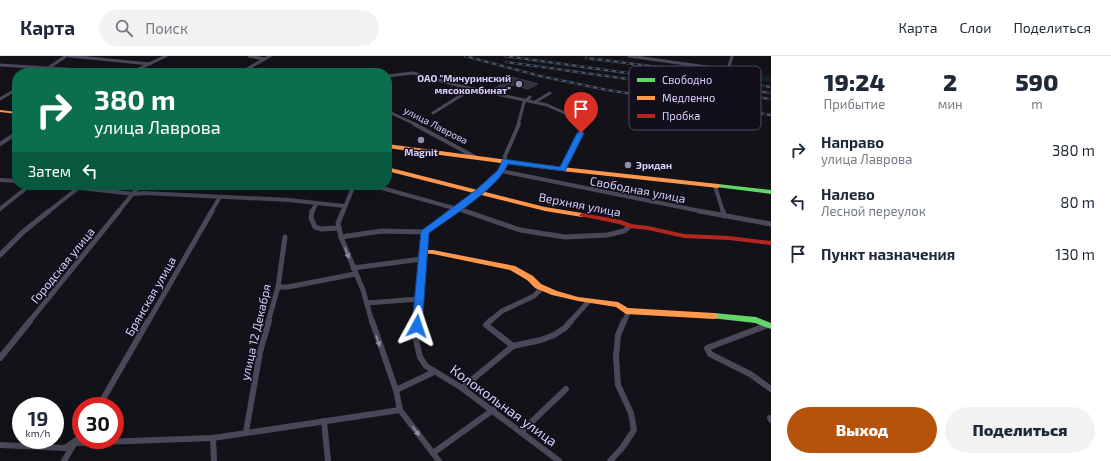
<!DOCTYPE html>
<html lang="ru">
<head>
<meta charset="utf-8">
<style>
	:root { --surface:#fff; --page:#f2f2f3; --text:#1f2937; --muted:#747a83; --line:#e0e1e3; --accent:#b45309 }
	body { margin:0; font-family:"Exo 2",sans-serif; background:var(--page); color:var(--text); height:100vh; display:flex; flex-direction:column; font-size:15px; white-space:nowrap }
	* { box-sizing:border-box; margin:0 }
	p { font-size:13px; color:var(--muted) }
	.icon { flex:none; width:22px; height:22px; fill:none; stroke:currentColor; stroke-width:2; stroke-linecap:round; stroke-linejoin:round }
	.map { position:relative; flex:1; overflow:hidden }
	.details { display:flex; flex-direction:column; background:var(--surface); width:340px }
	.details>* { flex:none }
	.hud { position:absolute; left:12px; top:12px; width:380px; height:122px; border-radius:16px; box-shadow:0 4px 16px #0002; background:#0b6e4f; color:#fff; overflow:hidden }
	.speed { position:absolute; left:12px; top:341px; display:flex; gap:8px; font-size:20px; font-weight:700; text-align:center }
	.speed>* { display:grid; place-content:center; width:52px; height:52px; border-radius:50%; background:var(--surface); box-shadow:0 4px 16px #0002; line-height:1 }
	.speed small { font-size:10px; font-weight:400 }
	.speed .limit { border:6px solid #d22; background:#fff; color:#111 }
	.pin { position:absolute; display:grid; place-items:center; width:34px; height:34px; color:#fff; margin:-41px -17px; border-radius:50% 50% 50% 0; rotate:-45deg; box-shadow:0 0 4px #0007 }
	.pin .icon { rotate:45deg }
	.me { position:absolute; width:44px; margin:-22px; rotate:5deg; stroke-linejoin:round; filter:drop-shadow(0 0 3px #0008) }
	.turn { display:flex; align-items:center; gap:14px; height:84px; padding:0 16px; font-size:18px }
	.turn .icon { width:52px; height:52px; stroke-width:2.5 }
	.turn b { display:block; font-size:28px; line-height:34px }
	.then { display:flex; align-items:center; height:38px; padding:0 16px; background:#0003; gap:8px; font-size:15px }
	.eta { display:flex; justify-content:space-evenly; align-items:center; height:68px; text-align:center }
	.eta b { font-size:24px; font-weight:800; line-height:28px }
	.primary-button { display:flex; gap:8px; margin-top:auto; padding:8px 16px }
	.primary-button a { flex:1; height:46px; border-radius:24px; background:var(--accent); color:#fff; font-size:16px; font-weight:800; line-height:46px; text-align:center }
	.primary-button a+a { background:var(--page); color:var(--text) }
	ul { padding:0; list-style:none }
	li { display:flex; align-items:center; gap:12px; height:52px; padding:0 16px }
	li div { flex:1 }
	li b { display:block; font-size:15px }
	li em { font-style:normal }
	header { display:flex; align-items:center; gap:24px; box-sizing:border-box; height:56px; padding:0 20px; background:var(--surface); border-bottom:1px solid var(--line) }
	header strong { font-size:19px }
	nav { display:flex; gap:22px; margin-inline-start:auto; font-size:14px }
	.search { width:280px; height:36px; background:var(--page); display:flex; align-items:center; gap:10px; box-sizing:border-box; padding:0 14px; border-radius:22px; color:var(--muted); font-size:15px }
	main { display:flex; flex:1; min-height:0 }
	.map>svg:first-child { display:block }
	.green { fill:#122123 }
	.building { fill:#332f3b; stroke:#413c4b }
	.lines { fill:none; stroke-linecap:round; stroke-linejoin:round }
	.street-far3 { stroke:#4a4858; stroke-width:3 }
	.street-far2 { stroke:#4a4858; stroke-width:4 }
	.street-far1 { stroke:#4a4858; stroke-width:5 }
	.street { stroke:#4a4858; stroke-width:6 }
	.fast { fill:#63d668; fill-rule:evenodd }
	.slow { fill:#ff974d; fill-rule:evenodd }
	.jam { fill:#b3261e; fill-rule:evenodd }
	.rail-casing { stroke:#45525f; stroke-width:2.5 }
	.rail { stroke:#120e1c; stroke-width:1.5; stroke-dasharray:4; stroke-linecap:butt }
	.oneway { fill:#928ca8 }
	.route { fill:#1a73e8; stroke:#114b97 }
	.poi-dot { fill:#948daa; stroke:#120e1c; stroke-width:1.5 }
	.labels { text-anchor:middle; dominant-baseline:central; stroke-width:3; stroke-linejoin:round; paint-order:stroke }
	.far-poi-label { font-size:10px; font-weight:bold; fill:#dacff9; stroke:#120e1c; text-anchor:end }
	.far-street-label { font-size:10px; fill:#dacff9; stroke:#120e1c }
	.street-label { font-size:12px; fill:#dacff9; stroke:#120e1c }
	.near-street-label { font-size:14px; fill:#dacff9; stroke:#120e1c }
	.key { fill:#120e1c; stroke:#4e485e; stroke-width:1 }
	.key-label { font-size:11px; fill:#dacff9 }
</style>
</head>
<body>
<header>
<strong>Карта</strong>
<div class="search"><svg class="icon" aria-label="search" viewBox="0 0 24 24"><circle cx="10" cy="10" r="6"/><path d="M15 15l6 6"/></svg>Поиск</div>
<nav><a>Карта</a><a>Слои</a><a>Поделиться</a></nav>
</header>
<main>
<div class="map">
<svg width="771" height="405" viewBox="0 0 771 405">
	<rect width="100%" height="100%" fill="#131218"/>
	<path class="green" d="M736 16 771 21V26L735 21Z"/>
	<path class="building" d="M509 20 538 28 528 33 512 29 504 35 495 32 504 27 499 26Z"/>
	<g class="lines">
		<g class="street-far3">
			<path d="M69 0 150 8"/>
			<path d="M249 0 264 3"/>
			<path d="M629 0 728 14 732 0"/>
			<path d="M0 9 128 17"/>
			<path d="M41 17 66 0"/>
			<path d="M130 17 166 0"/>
			<path d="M240 17 270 0"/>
			<path d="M387 20 413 17 460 30 547 49 576 62 579 64 580 69"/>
			<path d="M0 43 17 33"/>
			<path d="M535 46 550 37"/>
			<path d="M387 55 417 69"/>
			<path d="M433 57 473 32"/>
			<path d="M518 69 524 46 530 41"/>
		</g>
		<g class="street-far2">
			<path d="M414 68 475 101"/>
			<path d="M0 88 17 77"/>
			<path d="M562 113 581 77 580 68"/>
			<path d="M501 115 705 156"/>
			<path d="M0 124 17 125"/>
			<path d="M53 129 134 138 144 137 289 144 344 150"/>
			<path d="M371 129 468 156"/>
			<path d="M715 130 723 156"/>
			<path d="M0 153 30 129"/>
			<path d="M48 156 78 132"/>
			<path d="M118 156 140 129"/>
			<path d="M211 156 220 141"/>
			<path d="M312 156 316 148"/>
			<path d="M343 156 354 129"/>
			<path d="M451 156C468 144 505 122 505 100L519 68"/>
		</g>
		<g class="street-far1">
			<path d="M312 155 311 162 315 171 321 173 339 172"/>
			<path d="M343 155 338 167 341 181 363 234 372 266"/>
			<path d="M465 155 520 174 565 181 607 179 624 175 630 170"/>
			<path d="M699 155 771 168"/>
			<path d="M723 155 724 160"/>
			<path d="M341 181 382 175 424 176 453 155"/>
			<path d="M0 199 23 176 49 155"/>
			<path d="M353 212 422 203"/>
			<path d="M278 231H288L355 218"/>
			<path d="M367 247 419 243"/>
			<path d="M29 266 119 155"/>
			<path d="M148 266 212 155"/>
			<path d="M268 266 278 231 285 181"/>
			<path d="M417 266 424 176"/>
			<path d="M489 266 502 255 534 240 540 234 538 230"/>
			<path d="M570 266 589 245"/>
			<path d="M624 266 628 257 626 255"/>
		</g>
		<g class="street">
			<path d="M372 265 396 334 400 354 439 405"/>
			<path d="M417 265 416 284 420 301 426 310 462 332 559 405"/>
			<path d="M490 265 486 269 513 290"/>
			<path d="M768 269 707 292 710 298 750 318 771 333"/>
			<path d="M0 302 30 265"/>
			<path d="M462 332 513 290 541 284 554 279 565 272 571 265"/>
			<path d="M396 334 434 316"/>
			<path d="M99 350 148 265"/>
			<path d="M770 362 771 364"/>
			<path d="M324 365 328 405"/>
			<path d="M246 376 260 296 269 265"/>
			<path d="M521 376 566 333"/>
			<path d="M213 382 214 405"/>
			<path d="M74 387 213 382 400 354"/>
			<path d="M0 389 65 392 81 381"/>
			<path d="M433 397 493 354"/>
			<path d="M64 405 74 388"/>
			<path d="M610 405 622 392 634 374 631 357 618 329 616 301 618 279 624 265"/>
		</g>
		<g class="fast">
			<path d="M718 128 771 134V138L716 131 715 130Z"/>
			<path d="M714 257 756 261 771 267V273L755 267 711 262 710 260 711 258Z"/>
		</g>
		<g class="slow">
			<path d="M0 54 17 56V58L0 56Z"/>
			<path d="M387 88 562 111 718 128 721 130 718 132 562 115 387 92Z"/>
			<path d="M387 111 545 151 582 157 585 159 582 161 545 155 387 115Z"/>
			<path d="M423 194H433L515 210 533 220 541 228 557 235 578 241 618 246 628 252 714 257 717 258 718 260 717 262 714 263 626 258 616 251 578 245 552 239 535 232 527 224 510 214 433 198 421 197 420 196 421 195Z"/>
		</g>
		<path class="jam" d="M582 157 621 164 631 168 648 170 684 178 729 180 771 185V189L729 184 684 182 648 174 630 172 619 168 580 160 579 159Z"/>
		<defs>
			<g id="rail">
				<path d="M465 0 540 20 607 34 771 59"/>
				<path d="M505 0 771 37"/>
				<path d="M586 2 658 11"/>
				<path d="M506 6 771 43"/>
				<path d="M746 27 771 31"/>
			</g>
		</defs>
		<use href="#rail" class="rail-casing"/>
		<use href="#rail" class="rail"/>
	</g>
	<defs><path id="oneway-solid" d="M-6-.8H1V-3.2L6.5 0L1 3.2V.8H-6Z"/></defs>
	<g class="oneway">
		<use href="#oneway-solid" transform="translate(347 197) rotate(70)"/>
		<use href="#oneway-solid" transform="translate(378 285) rotate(70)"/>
		<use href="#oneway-solid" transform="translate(416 375) rotate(53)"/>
	</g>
	<path class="route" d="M581 75 584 77 565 115 508 108C498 132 451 161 429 177L422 270 421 272H413L412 270 421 175 476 134 498 114 503 103 560 111 577 77Z"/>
	<g class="poi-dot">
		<circle cx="519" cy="28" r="4"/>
		<circle cx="421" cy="84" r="4"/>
		<circle cx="628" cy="109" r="4"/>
	</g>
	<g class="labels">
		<g class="far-poi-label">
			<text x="511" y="22">ОАО "Мичуринский<tspan x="511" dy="12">мясокомбинат"</tspan></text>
			<text x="421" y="96" text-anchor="middle">Magnit</text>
			<text x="636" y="109" text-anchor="start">Эридан</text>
		</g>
		<g class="far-street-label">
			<text transform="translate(436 69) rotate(27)">улица Лаврова</text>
		</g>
		<g class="street-label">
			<text transform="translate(638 133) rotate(11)">Свободная улица</text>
			<text transform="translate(580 148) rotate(11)">Верхняя улица</text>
			<text transform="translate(62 209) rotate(-51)">Городская улица</text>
			<text transform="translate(150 240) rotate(-60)">Брянская улица</text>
			<text transform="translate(255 276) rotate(-77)">улица 12 Декабря</text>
		</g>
		<g class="near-street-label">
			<text transform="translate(504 349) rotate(36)">Колокольная улица</text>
		</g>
	</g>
	<rect x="629" y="10" width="132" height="64" rx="6" class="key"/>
	<rect x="637" y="22" width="18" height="4" fill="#63d668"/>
	<rect x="637" y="40" width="18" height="4" fill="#ff974d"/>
	<rect x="637" y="58" width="18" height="4" fill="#b3261e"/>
	<g class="key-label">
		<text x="662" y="28">Свободно</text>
		<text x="662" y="46">Медленно</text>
		<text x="662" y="64">Пробка</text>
	</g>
</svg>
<div class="speed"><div>19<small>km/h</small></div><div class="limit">30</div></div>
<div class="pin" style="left:581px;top:77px;background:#d93025"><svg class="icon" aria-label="arrive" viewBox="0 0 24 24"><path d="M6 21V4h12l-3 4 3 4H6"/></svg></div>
<svg class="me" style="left:417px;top:270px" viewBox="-20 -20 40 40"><path d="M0-17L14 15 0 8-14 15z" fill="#1a73e8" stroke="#fff" stroke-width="4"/></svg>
<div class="hud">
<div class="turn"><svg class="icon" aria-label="right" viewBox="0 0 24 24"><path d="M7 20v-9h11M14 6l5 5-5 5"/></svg><div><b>380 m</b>улица Лаврова</div></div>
<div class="then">Затем<svg class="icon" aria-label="left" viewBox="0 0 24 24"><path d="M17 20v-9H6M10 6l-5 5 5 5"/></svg></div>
</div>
</div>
<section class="details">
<div class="eta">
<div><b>19:24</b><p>Прибытие</p></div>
<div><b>2</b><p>мин</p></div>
<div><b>590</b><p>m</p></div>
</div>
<ul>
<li><svg class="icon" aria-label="right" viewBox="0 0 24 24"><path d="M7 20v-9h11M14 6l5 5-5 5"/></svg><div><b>Направо</b><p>улица Лаврова</p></div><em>380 m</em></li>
<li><svg class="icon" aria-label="left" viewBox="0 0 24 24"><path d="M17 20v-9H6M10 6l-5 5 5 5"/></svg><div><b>Налево</b><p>Лесной переулок</p></div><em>80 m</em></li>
<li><svg class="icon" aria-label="arrive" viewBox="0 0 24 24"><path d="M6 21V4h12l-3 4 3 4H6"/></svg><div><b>Пункт назначения</b></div><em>130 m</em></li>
</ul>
<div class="primary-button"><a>Выход</a><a>Поделиться</a></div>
</section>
</main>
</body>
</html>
